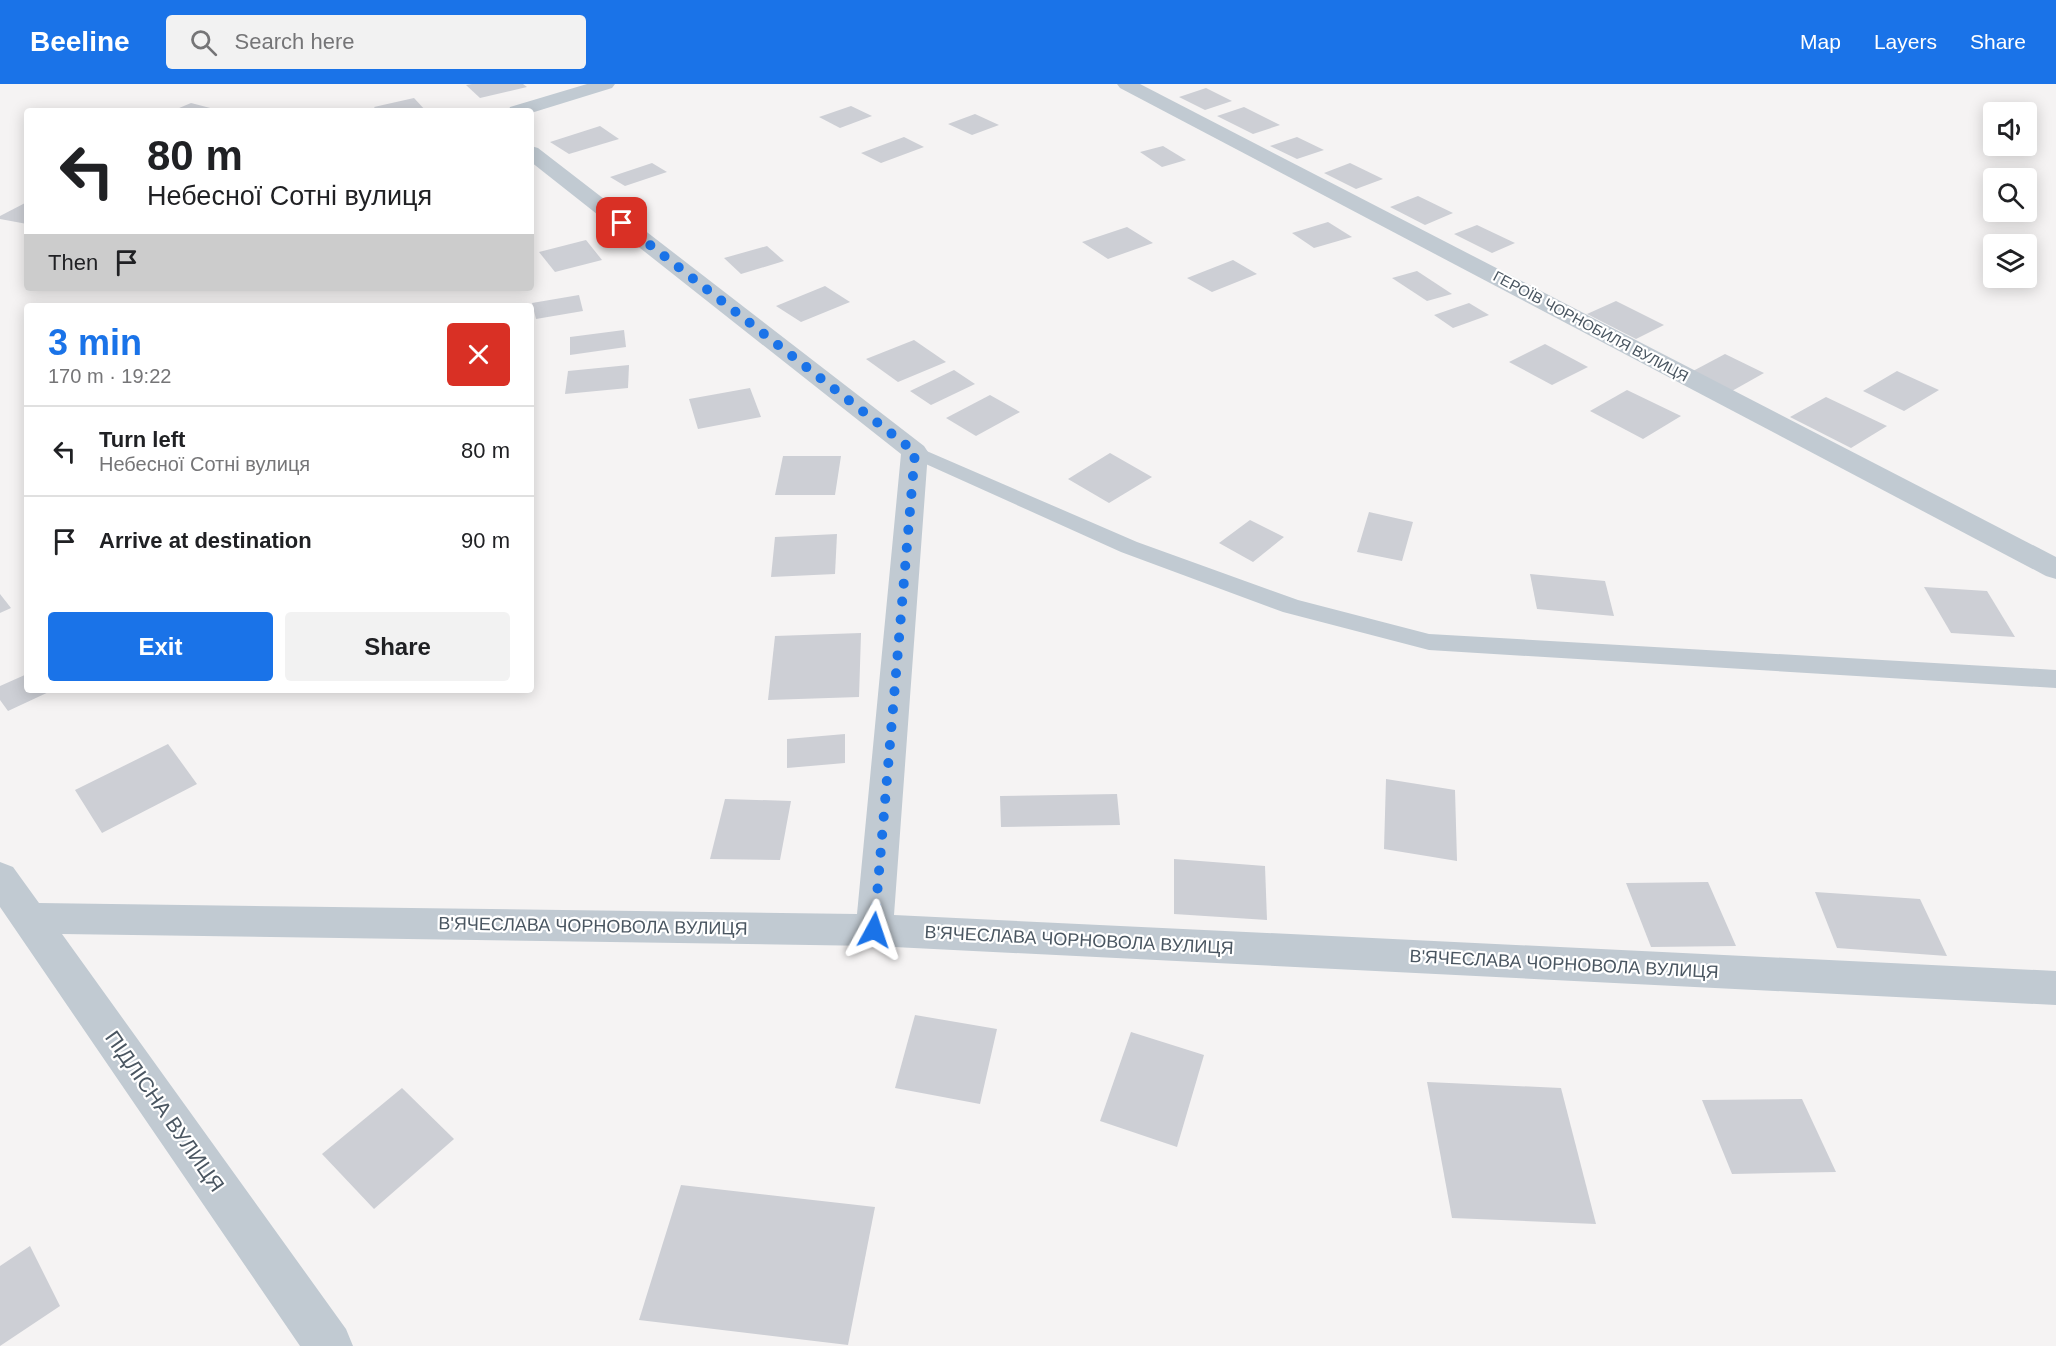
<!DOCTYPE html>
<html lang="en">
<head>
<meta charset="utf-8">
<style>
	:root { --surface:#fff; --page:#f2f2f2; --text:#202124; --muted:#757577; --line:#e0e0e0; --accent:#1a73e8 }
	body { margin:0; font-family:Arial,sans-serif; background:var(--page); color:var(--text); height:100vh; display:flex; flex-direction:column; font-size:22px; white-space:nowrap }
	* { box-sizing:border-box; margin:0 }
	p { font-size:20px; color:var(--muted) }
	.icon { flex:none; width:33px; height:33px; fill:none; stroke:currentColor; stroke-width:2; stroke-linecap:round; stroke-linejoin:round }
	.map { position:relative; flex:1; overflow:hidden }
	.sheet { position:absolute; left:24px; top:219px; width:510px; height:390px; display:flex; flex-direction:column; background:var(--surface); border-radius:6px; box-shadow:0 3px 15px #0003 }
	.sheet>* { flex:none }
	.top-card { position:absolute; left:24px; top:24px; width:510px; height:183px; border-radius:6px; box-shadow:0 3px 15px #0003; background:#fff; color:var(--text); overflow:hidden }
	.fabs { position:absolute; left:1983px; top:18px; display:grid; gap:12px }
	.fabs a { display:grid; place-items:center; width:54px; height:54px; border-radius:6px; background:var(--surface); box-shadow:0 3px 15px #0003; font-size:30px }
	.pin { position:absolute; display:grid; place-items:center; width:51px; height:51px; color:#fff; margin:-26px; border-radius:12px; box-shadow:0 3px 9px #0006 }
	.me { position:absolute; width:66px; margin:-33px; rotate:5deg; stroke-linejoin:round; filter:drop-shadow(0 0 4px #0008) }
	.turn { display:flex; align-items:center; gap:21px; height:126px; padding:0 24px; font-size:27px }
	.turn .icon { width:78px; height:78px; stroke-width:2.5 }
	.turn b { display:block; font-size:42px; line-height:51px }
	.then { display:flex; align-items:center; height:57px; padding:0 24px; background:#0003; gap:12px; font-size:22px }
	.round { display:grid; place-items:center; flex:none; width:63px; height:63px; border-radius:6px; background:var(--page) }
	.summary { display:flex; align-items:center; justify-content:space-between; height:102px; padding:0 24px }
	h1 { font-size:36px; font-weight:700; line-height:45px; color:var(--accent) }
	.cta { display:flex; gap:12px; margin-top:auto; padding:12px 24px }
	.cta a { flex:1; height:69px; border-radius:6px; background:var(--accent); color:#fff; font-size:24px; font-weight:700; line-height:69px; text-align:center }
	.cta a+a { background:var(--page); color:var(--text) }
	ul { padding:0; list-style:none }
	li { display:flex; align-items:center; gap:18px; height:90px; padding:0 24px; border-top:2px solid var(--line) }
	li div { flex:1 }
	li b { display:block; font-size:22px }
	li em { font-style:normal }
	header { display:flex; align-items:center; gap:36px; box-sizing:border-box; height:84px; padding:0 30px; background:var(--accent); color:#fff }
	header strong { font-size:28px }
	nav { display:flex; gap:33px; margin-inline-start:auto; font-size:21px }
	.search { width:420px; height:54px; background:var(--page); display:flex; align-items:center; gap:15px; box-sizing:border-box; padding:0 21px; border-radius:6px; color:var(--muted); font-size:22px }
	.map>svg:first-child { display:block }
	.building { fill:#cdcfd5 }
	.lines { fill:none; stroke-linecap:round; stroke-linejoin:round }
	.service { fill:#c1cad2; fill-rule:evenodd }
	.minor { fill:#c1cad2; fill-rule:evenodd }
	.route { stroke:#1a73e8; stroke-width:10; stroke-dasharray:0 18 }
	.labels { text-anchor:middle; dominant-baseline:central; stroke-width:4.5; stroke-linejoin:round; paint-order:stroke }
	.far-street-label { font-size:15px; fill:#4a5661; stroke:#fff }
	.street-label { font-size:18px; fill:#4a5661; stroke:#fff }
	.near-street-label { font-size:21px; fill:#4a5661; stroke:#fff }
</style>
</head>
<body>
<header>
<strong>Beeline</strong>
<div class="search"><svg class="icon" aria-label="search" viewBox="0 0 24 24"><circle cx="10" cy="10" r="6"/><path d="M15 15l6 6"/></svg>Search here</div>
<nav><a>Map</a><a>Layers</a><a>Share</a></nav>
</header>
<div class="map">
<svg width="2056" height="1262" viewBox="0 0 2056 1262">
	<rect width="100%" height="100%" fill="#f5f3f3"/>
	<g class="building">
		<path d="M472 0H523L527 3 480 14 466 1Z"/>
		<path d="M1206 4 1232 17 1205 26 1179 13Z"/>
		<path d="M414 14 426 27H377L374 23Z"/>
		<path d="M191 19 218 26 217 27H172Z"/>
		<path d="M851 22 872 32 840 44 819 33Z"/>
		<path d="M1244 23 1280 41 1253 50 1217 32Z"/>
		<path d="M975 30 999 41 972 51 948 40Z"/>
		<path d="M600 42 619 55 569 70 550 58Z"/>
		<path d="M904 53 924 63 881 79 861 69Z"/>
		<path d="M1297 53 1324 66 1297 75 1270 62Z"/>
		<path d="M1163 62 1186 76 1162 83 1140 68Z"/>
		<path d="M652 79 667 88 625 102 610 93Z"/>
		<path d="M1350 79 1383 95 1356 105 1324 89Z"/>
		<path d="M1418 112 1453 129 1425 141 1390 123Z"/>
		<path d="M27 118V140L0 135V132Z"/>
		<path d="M1328 138 1352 153 1314 164 1292 149Z"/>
		<path d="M1477 141 1515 159 1492 169 1454 150Z"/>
		<path d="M1127 143 1153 159 1108 175 1082 158Z"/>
		<path d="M586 156 602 176 555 188 539 168Z"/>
		<path d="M767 162 784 177 741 190 724 174Z"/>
		<path d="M1233 176 1257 190 1212 208 1187 194Z"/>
		<path d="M1417 187 1452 210 1427 217 1392 194Z"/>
		<path d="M825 202 850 218 801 238 776 222Z"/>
		<path d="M579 211 583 227 536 235 532 219Z"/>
		<path d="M1616 217 1664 241 1636 255 1587 230Z"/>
		<path d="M1469 219 1489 231 1453 244 1434 231Z"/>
		<path d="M624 246 626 263 570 271V253Z"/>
		<path d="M914 256 946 278 898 298 866 275Z"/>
		<path d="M1545 260 1588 283 1552 301 1509 278Z"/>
		<path d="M1725 270 1764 289 1732 307 1693 287Z"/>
		<path d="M629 281 628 304 565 310 568 287Z"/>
		<path d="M954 286 975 300 931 321 910 307Z"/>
		<path d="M1897 287 1939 306 1904 327 1863 307Z"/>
		<path d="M750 304 761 333 698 345 689 315Z"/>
		<path d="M1627 306 1681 332 1643 355 1590 327Z"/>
		<path d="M990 311 1020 328 976 352 946 334Z"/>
		<path d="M1826 313 1887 342 1851 364 1790 333Z"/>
		<path d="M1110 369 1152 393 1109 419 1068 395Z"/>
		<path d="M783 372H841L835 411H775Z"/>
		<path d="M1369 428 1413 438 1402 477 1357 468Z"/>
		<path d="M1250 436 1284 453 1253 478 1219 459Z"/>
		<path d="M837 450 835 490 771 493 775 453Z"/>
		<path d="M1530 490 1605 497 1614 532 1537 525Z"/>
		<path d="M1924 503 1987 507 2015 553 1951 549Z"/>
		<path d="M0 510 11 524 0 529Z"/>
		<path d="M861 549 859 613 768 616 775 552Z"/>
		<path d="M27 590V606H53L8 627 0 616V602Z"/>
		<path d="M845 650V679L787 684V655Z"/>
		<path d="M168 660 197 700 102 749 75 706Z"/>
		<path d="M1386 695 1455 706 1457 777 1384 765Z"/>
		<path d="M1117 710 1120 741 1001 743 1000 712Z"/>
		<path d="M725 715 791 717 780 776 710 775Z"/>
		<path d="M1174 775 1265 782 1267 836 1174 830Z"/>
		<path d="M1708 798 1736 862 1651 863 1626 799Z"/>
		<path d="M1815 808 1920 815 1947 872 1837 864Z"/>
		<path d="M915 931 997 945 980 1020 895 1004Z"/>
		<path d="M1131 948 1204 971 1177 1063 1100 1037Z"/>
		<path d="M1427 998 1561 1004 1596 1140 1452 1134Z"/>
		<path d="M402 1004 454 1055 374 1125 322 1070Z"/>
		<path d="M1802 1015 1836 1088 1732 1090 1702 1016Z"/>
		<path d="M681 1101 875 1123 848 1261 639 1236Z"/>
		<path d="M30 1162 60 1222 0 1262V1182Z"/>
	</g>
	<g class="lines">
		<path class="service" d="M915 362 1137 458 1298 516 1429 550 2056 586V604L1429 566 1283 528 1121 468 908 372 905 368 908 364Z"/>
		<g class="minor">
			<path d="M587 0H615L612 4 531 29 508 27 510 23Z"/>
			<path d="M1117 0H1140L2056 473V495L2046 492 1120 4Z"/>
			<path d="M531 62 538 64 924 362 928 368 894 831 2056 887V921L874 862 62 850 346 1245 353 1262H300L0 823V778L13 783 39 819 857 830 901 370 531 78Z"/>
		</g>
	</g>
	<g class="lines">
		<path class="route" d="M622 139 915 368 874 846"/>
	</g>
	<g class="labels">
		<g class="far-street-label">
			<text transform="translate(1591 242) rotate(28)">ГЕРОЇВ ЧОРНОБИЛЯ ВУЛИЦЯ</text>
		</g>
		<g class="street-label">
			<text transform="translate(593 842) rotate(1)">В'ЯЧЕСЛАВА ЧОРНОВОЛА ВУЛИЦЯ</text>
			<text transform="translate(1079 856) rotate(3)">В'ЯЧЕСЛАВА ЧОРНОВОЛА ВУЛИЦЯ</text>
			<text transform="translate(1564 880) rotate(3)">В'ЯЧЕСЛАВА ЧОРНОВОЛА ВУЛИЦЯ</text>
		</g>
		<g class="near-street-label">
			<text transform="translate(165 1027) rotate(55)">ПІДЛІСНА ВУЛИЦЯ</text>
		</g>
	</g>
</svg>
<div class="fabs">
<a><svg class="icon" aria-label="sound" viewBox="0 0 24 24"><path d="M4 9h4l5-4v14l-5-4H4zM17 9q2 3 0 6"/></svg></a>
<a><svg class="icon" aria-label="search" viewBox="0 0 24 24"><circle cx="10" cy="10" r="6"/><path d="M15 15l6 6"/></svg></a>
<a><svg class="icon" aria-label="layers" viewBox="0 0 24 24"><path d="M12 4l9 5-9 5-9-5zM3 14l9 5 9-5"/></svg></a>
</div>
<div class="pin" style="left:622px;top:139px;background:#d93025"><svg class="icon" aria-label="arrive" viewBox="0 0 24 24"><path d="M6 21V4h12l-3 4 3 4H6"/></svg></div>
<svg class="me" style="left:874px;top:846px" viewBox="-20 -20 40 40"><path d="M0-17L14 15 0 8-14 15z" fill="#1a73e8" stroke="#fff" stroke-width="4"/></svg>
<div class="top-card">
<div class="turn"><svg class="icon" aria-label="left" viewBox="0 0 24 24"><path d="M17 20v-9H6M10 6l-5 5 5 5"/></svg><div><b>80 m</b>Небесної Сотні вулиця</div></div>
<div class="then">Then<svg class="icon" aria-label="arrive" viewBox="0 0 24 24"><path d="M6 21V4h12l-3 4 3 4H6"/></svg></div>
</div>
<section class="sheet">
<div class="summary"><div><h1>3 min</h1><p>170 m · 19:22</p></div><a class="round" style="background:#d93025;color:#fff"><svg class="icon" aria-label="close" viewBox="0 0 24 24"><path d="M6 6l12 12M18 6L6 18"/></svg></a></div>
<ul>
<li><svg class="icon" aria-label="left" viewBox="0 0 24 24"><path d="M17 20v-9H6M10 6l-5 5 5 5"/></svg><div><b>Turn left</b><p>Небесної Сотні вулиця</p></div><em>80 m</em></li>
<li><svg class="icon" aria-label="arrive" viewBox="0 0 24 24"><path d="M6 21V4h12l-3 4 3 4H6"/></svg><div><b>Arrive at destination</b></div><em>90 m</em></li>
</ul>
<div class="cta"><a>Exit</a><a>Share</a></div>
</section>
</div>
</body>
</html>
